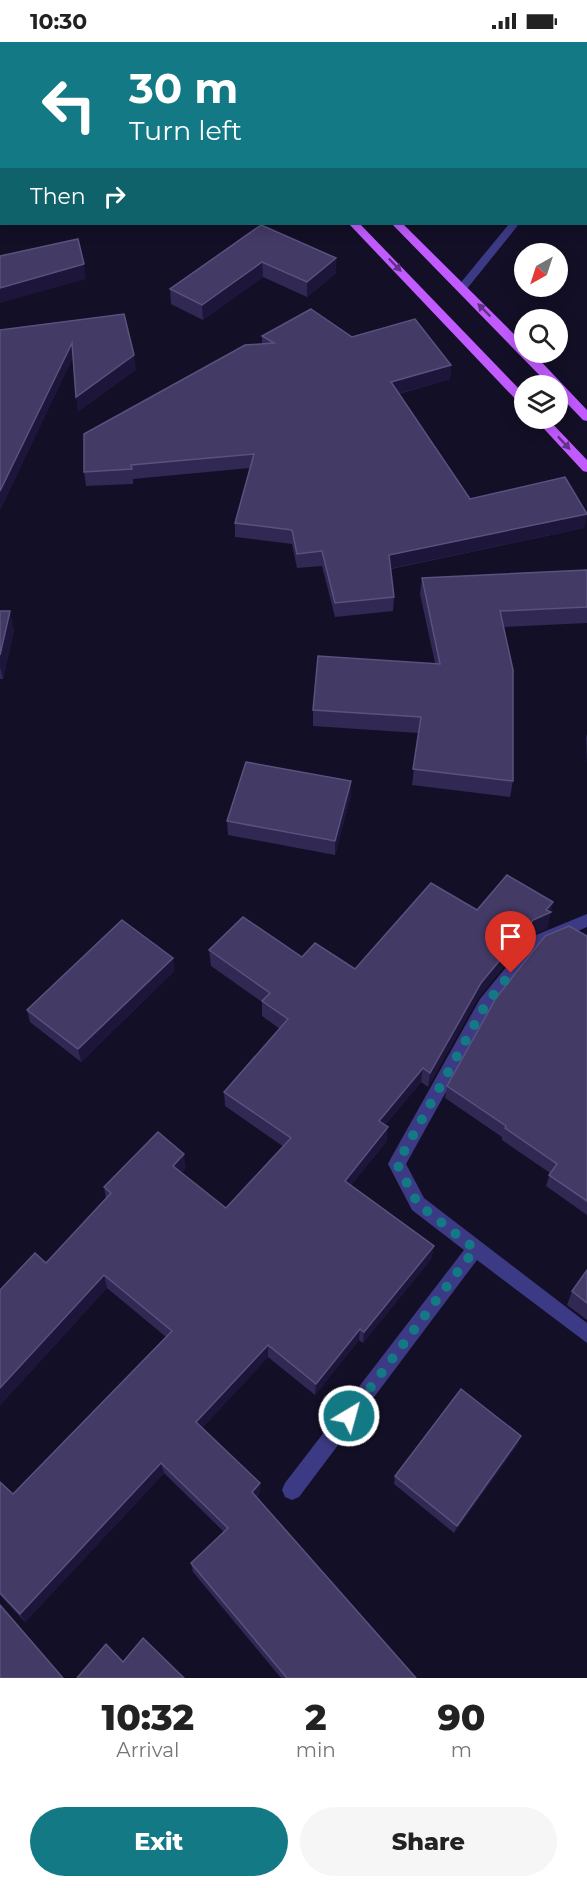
<!DOCTYPE html>
<html lang="en">
<head>
<meta charset="utf-8">
<style>
	:root { --surface:#fff; --page:#f6f6f6; --text:#222; --muted:#767676; --accent:#137a85 }
	body { margin:0; font-family:Montserrat,sans-serif; background:var(--page); color:var(--text); height:100vh; display:flex; flex-direction:column; font-size:22px; white-space:nowrap }
	* { box-sizing:border-box; margin:0 }
	p { font-size:20px; color:var(--muted) }
	.icon { flex:none; width:33px; height:33px; fill:none; stroke:currentColor; stroke-width:2; stroke-linecap:round; stroke-linejoin:round }
	.map { position:relative; height:1636px; overflow:hidden }
	.sheet { display:flex; flex-direction:column; background:var(--surface); flex:1 }
	.sheet>* { flex:none }
	.guide { position:absolute; left:0px; top:0px; width:588px; height:183px; box-shadow:0 3px 15px #0003; background:#137a85; color:#fff; overflow:hidden }
	.needle { width:39px; rotate:219deg }
	.controls { position:absolute; left:514px; top:201px; display:grid; gap:12px }
	.controls a { display:grid; place-items:center; width:54px; height:54px; border-radius:50%; background:var(--surface); box-shadow:0 3px 15px #0003; font-size:30px }
	.pin { position:absolute; display:grid; place-items:center; width:51px; height:51px; color:#fff; margin:-62px -26px; border-radius:50% 50% 50% 0; rotate:-45deg; box-shadow:0 0 6px #0007 }
	.pin .icon { rotate:45deg }
	.me { position:absolute; width:66px; margin:-33px; rotate:37deg; stroke-linejoin:round; filter:drop-shadow(0 0 4px #0008) }
	.turn { display:flex; align-items:center; gap:21px; height:126px; padding:0 30px; font-size:27px }
	.turn .icon { width:78px; height:78px; stroke-width:2.5 }
	.turn b { display:block; font-size:42px; line-height:51px }
	.then { display:flex; align-items:center; height:57px; padding:0 30px; background:#0003; gap:12px; font-size:22px }
	.eta { display:flex; justify-content:space-evenly; align-items:center; height:102px; text-align:center }
	.eta b { font-size:36px; font-weight:800; line-height:42px }
	.cta { display:flex; gap:12px; margin-top:auto; padding:12px 30px }
	.cta a { flex:1; height:69px; border-radius:36px; background:var(--accent); color:#fff; font-size:24px; font-weight:800; line-height:69px; text-align:center }
	.cta a+a { background:var(--page); color:var(--text) }
	.status { display:flex; justify-content:space-between; align-items:center; height:42px; padding:0 30px; background:var(--surface); direction:ltr }
	.status svg { height:16px; fill:currentColor }
	.map>svg:first-child { display:block }
	.lines { fill:none; stroke-linecap:round; stroke-linejoin:round }
	.service { fill:#3d3a85; fill-rule:evenodd }
	.minor { fill:#3d3a85; fill-rule:evenodd }
	.primary { fill:#c25bff; fill-rule:evenodd }
	.wall { fill:#312854 }
	.shaded-wall { fill:#1d163a }
	.building { fill:#433a66; stroke:#5a527e; stroke-width:1.5 }
	.oneway { fill:#623188 }
	.route { stroke:#137a85; stroke-width:10; stroke-dasharray:0 18 }
</style>
</head>
<body>
<div class="status"><b>10:30</b><svg viewBox="0 0 49 12"><path d="M0 12V9h3v3zM5 12V6h3v6zM10 12V3h3v9zM15 12V0h3v12zM26 1h20v11H26zM47 4h2v5h-2z"/></svg></div>
<div class="map">
<svg width="587" height="1636" viewBox="0 0 587 1636">
	<rect width="100%" height="100%" fill="#130f26"/>
	<g class="lines">
		<g class="service">
			<rect x="586" y="86" width="1" height="6"/>
			<path d="M509 182H519L466 248H458V244Z"/>
		</g>
		<path class="minor" d="M587 872V885L541 905 492 967 406 1122 424 1156 587 1281V1301L477 1218 299 1455 292 1458 285 1455 282 1448 285 1441 464 1208 412 1168 388 1122 391 1116 480 957 531 895Z"/>
		<g class="primary">
			<path d="M167 0H177L178 2H168Z"/>
			<path d="M207 0H217L218 2H208Z"/>
			<path d="M349 182H360L525 353V364L521 363Z"/>
			<path d="M392 182H403L525 303V310H532L587 368V379L583 378 558 352V344H550Z"/>
			<path d="M534 376H547L587 418V430L583 429Z"/>
		</g>
	</g>
	<g class="wall">
		<path d="M0 0H74L70 2H2V61L0 59Z"/>
		<path d="M261 183 336 216V231L307 255 263 235 203 278 171 262 170 247Z"/>
		<path d="M262 294 352 295 451 323 450 337 399 352 470 457 587 472 584 486 391 527 394 555 393 569 335 575 322 524 297 526 292 502 235 495V481L250 426 133 437V442L86 444 84 430 262 302Z"/>
		<path d="M587 528V581L504 585 513 739 510 755 412 743 418 691 313 684V668L435 621 420 552 422 536Z"/>
		<path d="M0 569 14 588 3 637H0Z"/>
		<path d="M587 692V722L586 695Z"/>
		<path d="M351 739V753L335 813 228 793 227 779Z"/>
		<path d="M553 860 547 886 529 894 478 956 428 1045 421 1040 385 1083 387 1099 351 1143 434 1204 431 1217 363 1301 359 1298 315 1353 268 1315 202 1386 260 1441V1450L257 1455 416 1636H281L193 1530 191 1521 224 1490 164 1431 25 1580 0 1553V1440L13 1452 166 1295 107 1246 0 1363V1248L46 1221 106 1157 104 1145 186 1126 181 1131 226 1166 284 1105 225 1064 224 1050 280 987 262 974V960L211 924 209 908 302 915 355 927 477 868Z"/>
		<path d="M587 894V1173L546 1144 550 1131 502 1098V1095L445 1056 447 1044Z"/>
		<path d="M173 916 174 929 81 1020 30 980 27 968Z"/>
		<path d="M587 1228V1278L567 1263 572 1249Z"/>
		<path d="M518 1402 454 1491 394 1442 395 1434Z"/>
	</g>
	<g class="shaded-wall">
		<path d="M38 0H74L70 2H34Z"/>
		<path d="M336 216V231L307 255V240Z"/>
		<path d="M262 220 263 235 203 278 202 263Z"/>
		<path d="M84 222 86 237 0 261V246Z"/>
		<path d="M72 301 73 316 0 469V449Z"/>
		<path d="M134 313 136 328 78 370 76 355Z"/>
		<path d="M451 323 450 337 390 354 391 340Z"/>
		<path d="M587 472 584 486 388 527 389 513Z"/>
		<path d="M10 569 14 588 3 637 0 625V613Z"/>
		<path d="M351 739V753L335 813V799Z"/>
		<path d="M553 860 547 886 529 894 478 956 428 1045 430 1031 481 941 533 878 546 868Z"/>
		<path d="M173 916 174 929 81 1020 78 1007Z"/>
		<path d="M423 1026 421 1040 377 1093 379 1079Z"/>
		<path d="M388 1085 387 1099 344 1152 345 1139Z"/>
		<path d="M184 1112 186 1126 175 1138 173 1124Z"/>
		<path d="M434 1204 431 1217 363 1301 364 1290Z"/>
		<path d="M104 1233 107 1246 0 1363V1346Z"/>
		<path d="M360 1287 359 1298 315 1353 316 1342Z"/>
		<path d="M268 1303V1315L198 1391 196 1380Z"/>
		<path d="M521 1394 518 1402 454 1491 457 1484Z"/>
		<path d="M161 1421 164 1431 25 1580 20 1572Z"/>
		<path d="M260 1441V1450L253 1459 252 1450Z"/>
	</g>
	<g class="building">
		<path d="M0 0H38L34 2H2V50L0 48Z"/>
		<path d="M261 183 336 216 307 240 262 220 202 263 170 247Z"/>
		<path d="M78 197 84 222 0 246V214Z"/>
		<path d="M311 267 352 295 415 277 451 323 391 340 470 457 565 435 587 472 389 513 394 555 335 561 322 509 297 512 292 488 235 481 254 412 131 423 132 427 84 430V392L245 303 274 301 262 294Z"/>
		<path d="M124 272 134 313 76 355 72 301 0 449V288Z"/>
		<path d="M587 528V565L500 569 513 628V739L413 727 421 675 313 668 318 614 440 622 422 536Z"/>
		<path d="M0 569H10L0 613Z"/>
		<path d="M246 720 351 739 335 799 227 779Z"/>
		<path d="M507 833 553 860 546 868 551 870 533 878 481 941 430 1031 423 1026 379 1079 388 1085 345 1139 434 1204 364 1290 360 1287 316 1342 268 1303 196 1380 260 1441 252 1450 416 1636H287L191 1521 228 1486 161 1421 20 1572 0 1551V1440L13 1452 172 1289 104 1233 0 1346V1248L35 1211 46 1221 111 1151 104 1145 158 1090 184 1112 173 1124 226 1166 291 1096 224 1050 288 977 262 959 270 951 209 908 243 875 302 915 315 901 355 927 431 841 477 868Z"/>
		<path d="M122 878 173 916 78 1007 27 968Z"/>
		<path d="M569 884 587 894V1159L549 1133 557 1122 505 1086 506 1084 447 1044 496 956 545 894Z"/>
		<path d="M587 1228V1261L572 1249Z"/>
		<path d="M461 1347 521 1394 457 1484 395 1434Z"/>
		<path d="M0 1563 63 1636H0Z"/>
		<path d="M143 1596 184 1636H77L106 1602 123 1620Z"/>
	</g>
	<defs><path id="oneway-solid" d="M-6-.8H1V-3.2L6.5 0L1 3.2V.8H-6Z" transform="scale(1.5)"/></defs>
	<g class="oneway">
		<use href="#oneway-solid" transform="translate(395 223) rotate(46)"/>
		<use href="#oneway-solid" transform="translate(484 268) rotate(-135)"/>
		<use href="#oneway-solid" transform="translate(564 401) rotate(47)"/>
	</g>
	<g class="lines">
		<path class="route" d="M349 1374 475 1207 418 1162 397 1122 486 962 511 931"/>
	</g>
</svg>
<div class="controls">
<a><svg class="needle" viewBox="-14 -14 28 28"><path d="M0-13l5 13h-10z" fill="#e53935"/><path d="M0 13l5-13h-10z" fill="#767676"/></svg></a>
<a><svg class="icon" aria-label="search" viewBox="0 0 24 24"><circle cx="10" cy="10" r="6"/><path d="M15 15l6 6"/></svg></a>
<a><svg class="icon" aria-label="layers" viewBox="0 0 24 24"><path d="M12 4l9 5-9 5-9-5zM3 14l9 5 9-5"/></svg></a>
</div>
<div class="pin" style="left:511px;top:931px;background:#d93025"><svg class="icon" aria-label="arrive" viewBox="0 0 24 24"><path d="M6 21V4h12l-3 4 3 4H6"/></svg></div>
<svg class="me" style="left:349px;top:1374px" viewBox="-20 -20 40 40"><circle r="17" fill="#137a85" stroke="#fff" stroke-width="3"/><path d="M0-11L8 9 0 5-8 9z" fill="#fff"/></svg>
<div class="guide">
<div class="turn"><svg class="icon" aria-label="left" viewBox="0 0 24 24"><path d="M17 20v-9H6M10 6l-5 5 5 5"/></svg><div><b>30 m</b>Turn left</div></div>
<div class="then">Then<svg class="icon" aria-label="right" viewBox="0 0 24 24"><path d="M7 20v-9h11M14 6l5 5-5 5"/></svg></div>
</div>
</div>
<section class="sheet">
<div class="eta">
<div><b>10:32</b><p>Arrival</p></div>
<div><b>2</b><p>min</p></div>
<div><b>90</b><p>m</p></div>
</div>
<div class="cta"><a>Exit</a><a>Share</a></div>
</section>
</body>
</html>
